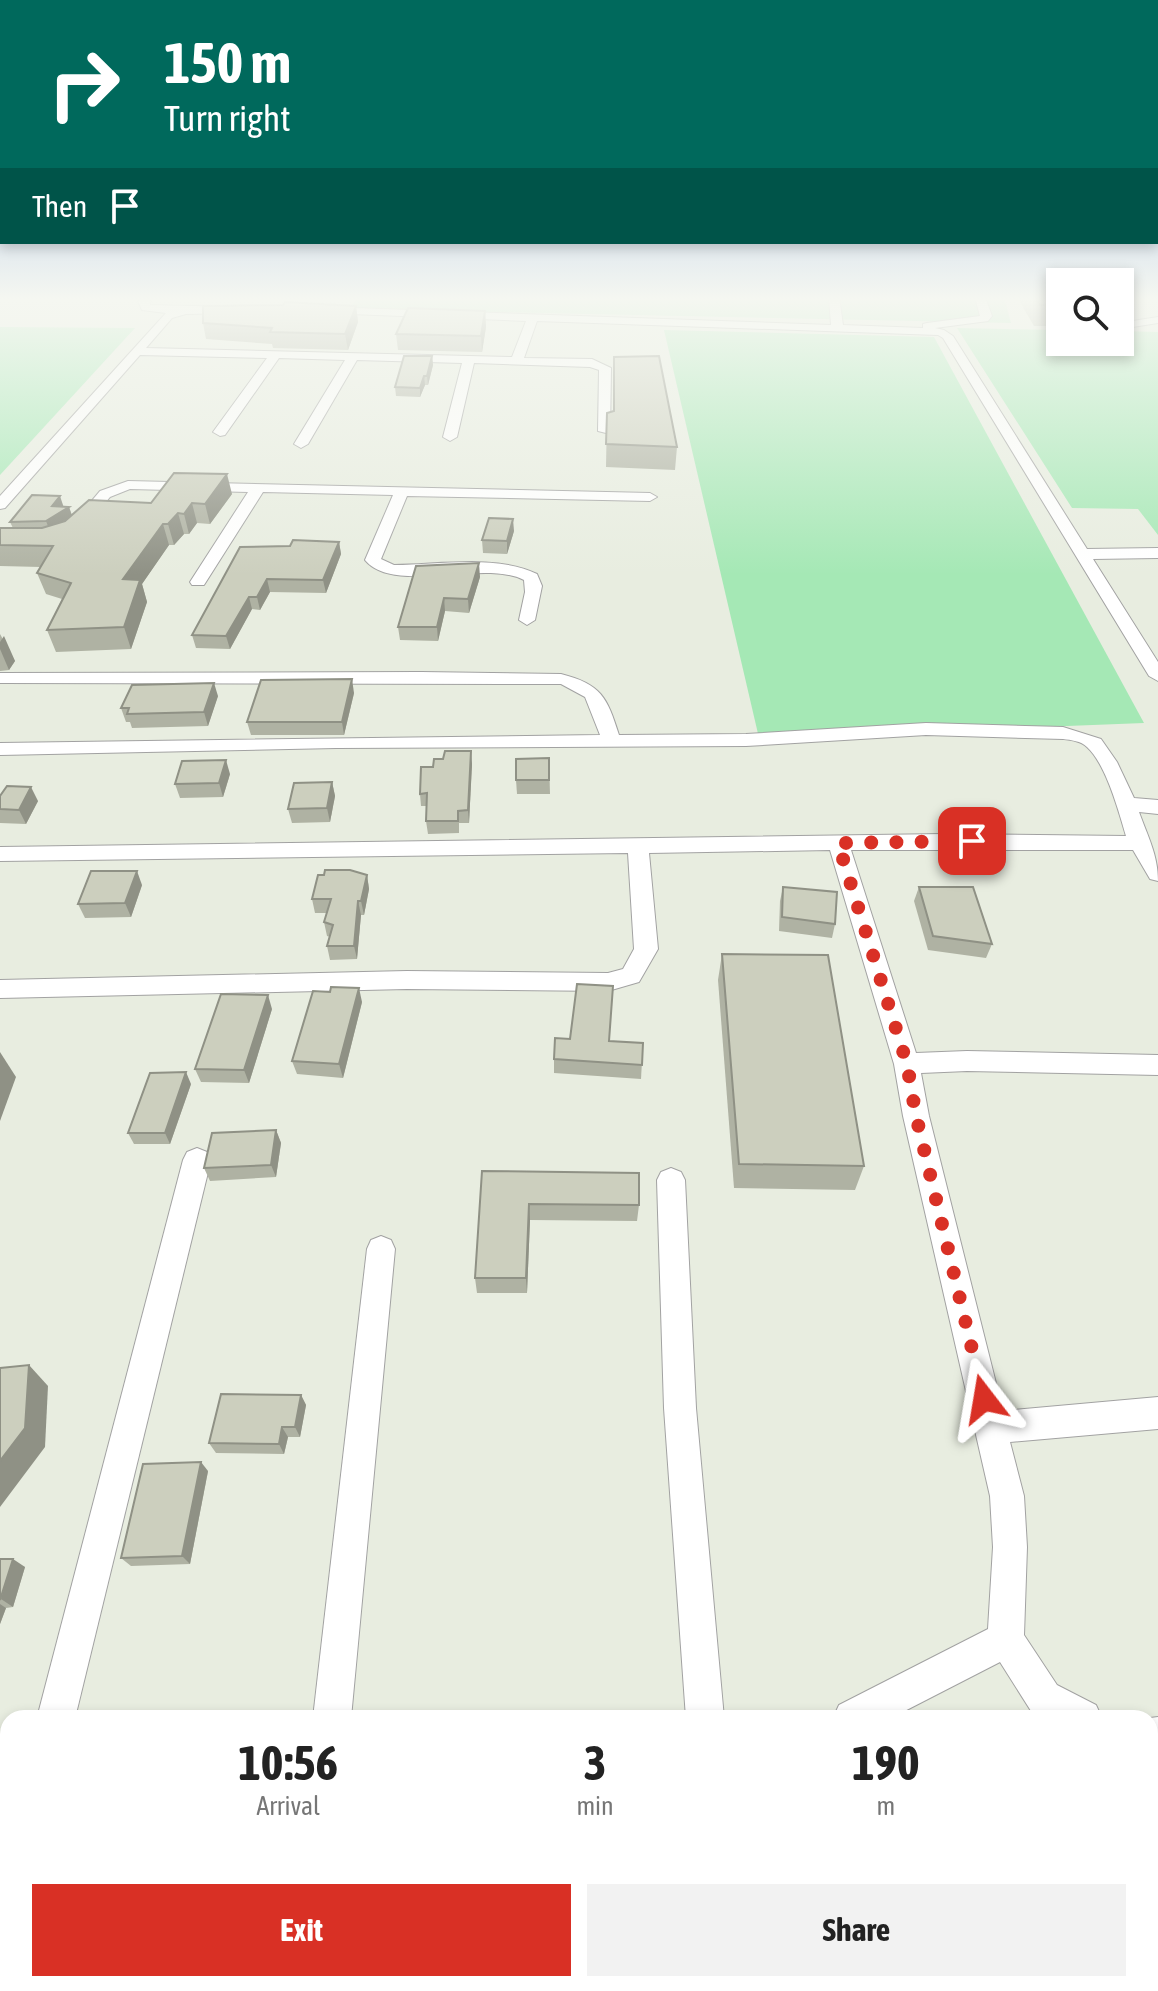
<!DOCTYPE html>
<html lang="en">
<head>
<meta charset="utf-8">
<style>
	:root { --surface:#fff; --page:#f2f2f2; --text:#222; --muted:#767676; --accent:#d93025 }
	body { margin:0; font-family:"Asap Condensed",sans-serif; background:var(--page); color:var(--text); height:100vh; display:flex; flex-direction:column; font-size:30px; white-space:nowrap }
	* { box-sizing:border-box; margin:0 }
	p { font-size:26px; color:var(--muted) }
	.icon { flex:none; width:44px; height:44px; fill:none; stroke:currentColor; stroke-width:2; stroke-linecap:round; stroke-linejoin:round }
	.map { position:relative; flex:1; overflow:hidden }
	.panel { position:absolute; left:0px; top:1710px; width:1158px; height:282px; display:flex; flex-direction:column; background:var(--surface); border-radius:24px 24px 0 0; box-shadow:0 4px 12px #0003 }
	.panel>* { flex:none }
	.hud { position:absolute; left:0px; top:0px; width:1158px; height:244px; box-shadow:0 4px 12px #0003; background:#00695c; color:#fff; overflow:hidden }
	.buttons { position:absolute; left:1046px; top:268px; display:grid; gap:16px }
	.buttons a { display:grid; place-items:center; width:88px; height:88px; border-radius:0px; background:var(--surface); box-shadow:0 4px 12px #0003; font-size:40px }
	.pin { position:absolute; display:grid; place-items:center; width:68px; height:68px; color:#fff; margin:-34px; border-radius:16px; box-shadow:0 4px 12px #0006 }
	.me { position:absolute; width:88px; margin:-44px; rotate:346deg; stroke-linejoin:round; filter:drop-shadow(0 0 6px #0008) }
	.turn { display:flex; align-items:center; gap:28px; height:168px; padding:0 32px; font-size:36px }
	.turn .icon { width:104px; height:104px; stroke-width:2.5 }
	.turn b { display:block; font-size:56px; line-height:68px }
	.then { display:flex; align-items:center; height:76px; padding:0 32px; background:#0003; gap:16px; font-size:30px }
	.eta { display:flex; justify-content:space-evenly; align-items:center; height:136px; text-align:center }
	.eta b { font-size:48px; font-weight:700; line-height:56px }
	.action { display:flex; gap:16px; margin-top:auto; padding:16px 32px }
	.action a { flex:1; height:92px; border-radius:0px; background:var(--accent); color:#fff; font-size:32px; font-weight:700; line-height:92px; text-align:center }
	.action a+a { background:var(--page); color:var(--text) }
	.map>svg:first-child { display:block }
	.grass { fill:#a5e8b5 }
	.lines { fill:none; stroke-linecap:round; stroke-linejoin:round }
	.minor-casing { stroke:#a2a2a2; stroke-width:2 }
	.minor { fill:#fff; fill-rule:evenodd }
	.wall { fill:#afb2a3 }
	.shaded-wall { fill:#8f9185 }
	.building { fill:#cccfbe; stroke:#8f9185; stroke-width:2 }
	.route { stroke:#d93025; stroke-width:14; stroke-dasharray:0 25.2 }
</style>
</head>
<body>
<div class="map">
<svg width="1158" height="1991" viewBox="0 0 1158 1991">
	<rect width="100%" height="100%" fill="#e8ede0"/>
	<g class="grass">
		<path d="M357 297H1004L1011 323 350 309Z"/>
		<path d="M0 327 135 328 0 475Z"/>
		<path d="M957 328 1060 330V342H1120V331L1158 332V535L1138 509 1072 508Z"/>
		<path d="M664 330 934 337 1144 723 759 738Z"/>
	</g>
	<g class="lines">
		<defs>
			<g id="minor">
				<path d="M141 297H151L150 305 236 307 242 310 236 313 186 314 172 318 146 348 512 357 526 321 325 313 319 310 325 307 831 325 829 297H839L843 325 923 328V324L927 323 980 316 975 297H985L992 316 988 321 935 328 944 330 953 336 1087 549 1158 548V558L1093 559 1158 662V681L1149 676 943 338 938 335 537 321 524 358 592 359 611 368 610 434 598 431 599 370 590 367 474 363 457 437 450 441 443 437 462 363 357 360 308 444 301 448 294 444 345 360 279 358 225 435 220 436 213 432 267 358 140 355 5 508 0 509V496L166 313 142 310 138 301Z"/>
				<path d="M1158 317V323L1120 329V323Z"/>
				<path d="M128 481 650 493 657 497 650 501 407 496 381 559 394 565C438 565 496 554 537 574L542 586 535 620 527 625 519 620 525 592 524 580C483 559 394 595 365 560L393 495 263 492 204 585H192L190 582 248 492 130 489 110 497 83 529H73V523L100 491Z"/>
				<path d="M421 672 561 674C601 684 607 697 619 735L746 734 926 723 1063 727 1101 739 1117 762 1134 798 1158 800V814L1139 812C1148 837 1158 855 1158 881L1150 879 1133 850H851L916 1053 967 1051 1158 1055V1075L967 1071 921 1073 929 1116 1003 1411 1158 1397V1429L1010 1442 1024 1496 1027 1547 1024 1635 1057 1685 1096 1705 1102 1718H1044L1031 1711 1000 1662 891 1718H833L839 1705 988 1629 993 1547 990 1496 903 1116 894 1064 830 850 649 853 658 949 639 982 608 991 407 989 0 998V980L407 971 608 973 623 969 634 949 628 853 0 861V847L944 834 1126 836C1119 812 1106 764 1087 747 1081 741 1071 740 1063 739L926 735 746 746 336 748 0 755V743L600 735 585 697 561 684 0 683V673Z"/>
				<path d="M197 1148 207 1152 211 1160 75 1718H37L183 1160 187 1152Z"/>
				<path d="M671 1168 681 1172 685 1180 696 1408 724 1718H686L664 1408 657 1180 661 1172Z"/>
				<path d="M381 1236 391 1240 395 1249 351 1718H313L367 1249 371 1240Z"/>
				<path d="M1158 1717V1755L1150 1756V1718Z"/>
				<rect x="0" y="1778" width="8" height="40"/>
				<path d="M8 1895V1968L0 1971V1899Z"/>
				<path d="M333 1984H375L374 1991H332Z"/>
				<path d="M706 1984H748L749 1991H707Z"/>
			</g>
		</defs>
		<use href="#minor" class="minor-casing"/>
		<use href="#minor" class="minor"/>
	</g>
	<g class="wall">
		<path d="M552 297H604L552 298Z"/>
		<path d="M1017 297H1060V326H1034Z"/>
		<path d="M356 306 358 322 348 350 273 348 272 344 206 339 203 323Z"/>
		<path d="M485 311 486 327 482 352 398 350 396 334Z"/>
		<path d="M432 356 433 365 428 385H425L420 397 396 396 395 387Z"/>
		<path d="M613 411 677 447 675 470 606 467 607 413Z"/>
		<path d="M232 494 210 524 197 523 189 534H184L174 545H169L142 584 147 602 131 649 56 652 47 630 62 599 46 594 37 573 41 567 0 566V528H13L10 522 64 506 69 507 72 515 151 503Z"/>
		<path d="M514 531 507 554 483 553 482 540Z"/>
		<path d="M339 542 341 554 326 593 270 592 260 610 252 609 230 649 196 648 192 635 290 546Z"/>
		<path d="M480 577 469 613 445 611 438 641 400 640 398 627Z"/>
		<path d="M0 634 15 661 9 670 0 671Z"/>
		<path d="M354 693 344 735H251L247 722Z"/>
		<path d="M218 696 208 726 132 728 130 722H126L121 708Z"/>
		<path d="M549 758 550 794H517L516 780Z"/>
		<path d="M472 764 469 823H459V833L428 834 426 821 427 806H421L420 794Z"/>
		<path d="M230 774 223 797 180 798 175 784Z"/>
		<path d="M332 782 335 796 330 822 292 823 288 809Z"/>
		<path d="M0 796 38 801 26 824 0 823Z"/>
		<path d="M367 875 369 889 364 915H361L357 959 330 960 327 946 330 937 327 936 324 922 327 913H315L312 899Z"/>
		<path d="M142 885 131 917 85 918 78 904Z"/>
		<path d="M783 887 835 924 832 938 779 931 780 901Z"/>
		<path d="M919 887 992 944 986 958 928 950 914 901Z"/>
		<path d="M722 954 864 1166 855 1190 734 1188 718 980Z"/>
		<path d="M362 1002 343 1078 297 1074 292 1061Z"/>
		<path d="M272 1009 249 1083 201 1082 195 1069Z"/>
		<path d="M610 1041 643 1043 641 1079 554 1073V1059Z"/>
		<path d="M191 1084 170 1144H134L128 1133Z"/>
		<path d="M276 1130 281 1143 276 1177 210 1181 204 1168Z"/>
		<path d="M482 1171 639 1205 637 1221 530 1220 527 1293H477L475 1278Z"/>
		<path d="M301 1395 306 1405 300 1437H288L284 1454 216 1453 209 1443Z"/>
		<path d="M208 1471 190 1564 131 1566 121 1558Z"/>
		<path d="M0 1559 25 1567 13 1607 6 1608 0 1624Z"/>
	</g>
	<g class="shaded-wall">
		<path d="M356 306 358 322 348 350 345 334Z"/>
		<path d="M485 311 486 327 482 352 481 336Z"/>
		<path d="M432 356 433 365 428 385 427 376Z"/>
		<path d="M424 376 425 385 420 397V388Z"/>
		<path d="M227 474 232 494 210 524 205 504Z"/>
		<path d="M60 496 64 508 69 507 73 519 51 534 46 521 52 506Z"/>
		<path d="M192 503 197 523 189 534 184 514Z"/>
		<path d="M178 513 184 534 174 545 168 524Z"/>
		<path d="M513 519 514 531 507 554V541Z"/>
		<path d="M163 524 169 545 142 584 147 602 131 649 124 627 123 579Z"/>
		<path d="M339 542 341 554 326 593 323 580Z"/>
		<path d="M479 563 480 577 469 613 468 599Z"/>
		<path d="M267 579 270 592 260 610 257 597Z"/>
		<path d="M249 597 252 609 230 649 226 636Z"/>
		<path d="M444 598 445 611 438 641 437 627Z"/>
		<path d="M4 636 15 661 9 670 0 649V642Z"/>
		<path d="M352 679 354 693 344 735 342 722Z"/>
		<path d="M214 683 218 696 208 726 204 712Z"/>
		<path d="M471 751 472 764 469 823 468 810Z"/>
		<path d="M226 760 230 774 223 797 219 783Z"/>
		<path d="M332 782 335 796 330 822 327 808Z"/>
		<path d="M31 787 38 801 26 824 19 810Z"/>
		<path d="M137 871 142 885 131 917 125 903Z"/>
		<path d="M367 875 369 889 364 915 361 901Z"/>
		<path d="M358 901 361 915 357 959 354 946Z"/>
		<path d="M359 988 362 1002 343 1078 339 1064Z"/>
		<path d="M268 995 272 1009 249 1083 244 1070Z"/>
		<path d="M0 1052 16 1077 0 1121Z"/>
		<path d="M186 1072 191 1084 170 1144 165 1133Z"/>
		<path d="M276 1130 281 1143 276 1177 271 1165Z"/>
		<path d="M529 1204 530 1220 527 1293 526 1278Z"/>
		<path d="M29 1365 48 1386 45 1447 0 1507V1461Z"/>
		<path d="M301 1395 306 1405 300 1437 295 1427Z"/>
		<path d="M282 1427 288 1437 284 1454 279 1444Z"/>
		<path d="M201 1462 208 1471 190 1564 182 1556Z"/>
		<path d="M13 1559 25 1567 13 1607 1 1599Z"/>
		<path d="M0 1604 6 1608 0 1624Z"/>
	</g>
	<g class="building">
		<path d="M1035 297H1060V305H1040Z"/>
		<path d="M285 302 356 306 345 334 270 332 272 328 203 323V306L283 305Z"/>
		<path d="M408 308 485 311 481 336 396 334Z"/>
		<path d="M404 356H432L427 376H424L420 388 395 387Z"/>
		<path d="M659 356 677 447 606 444 607 413 614 411V357Z"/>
		<path d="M174 473 227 474 205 504 192 503 184 514 178 513 168 524H163L123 579 140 580 124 627 47 630 71 583 37 573 53 546 0 545V528H42L65 521 89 500 151 503Z"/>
		<path d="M32 495 60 496 52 506 69 507 46 521 10 522Z"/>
		<path d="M489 518 513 519 507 541 482 540Z"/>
		<path d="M293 540 339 542 323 580 267 579 257 597H249L226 636 192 635 240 547 290 546Z"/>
		<path d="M479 563 468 599 444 598 437 627H398L416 566Z"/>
		<path d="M352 679 342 722H247L261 680Z"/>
		<path d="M214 683 204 712 127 714 129 708H121L132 685Z"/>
		<path d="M445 751H471L468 810 458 811V821H426L427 793 420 794 421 767H433L434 759H443Z"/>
		<path d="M549 758V780H516V759Z"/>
		<path d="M226 760 219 783 175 784 182 761Z"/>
		<path d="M332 782 327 808 288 809 294 783Z"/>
		<path d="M7 786 31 787 19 810 0 809V796Z"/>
		<path d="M325 870H350L367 875 361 901H358L354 946H327L333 925 324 922 331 899H312L318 875H324Z"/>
		<path d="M91 871H137L125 903 78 904Z"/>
		<path d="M783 887 837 892 835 924 782 917Z"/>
		<path d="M919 887H973L992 944 933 936Z"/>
		<path d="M722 954 828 955 864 1166 739 1164Z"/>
		<path d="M577 984 613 986 609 1041 643 1043 642 1065 554 1059 555 1038 570 1039Z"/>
		<path d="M331 987 359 988 339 1064 292 1061 313 991 330 992Z"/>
		<path d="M221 994 268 995 244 1070 195 1069Z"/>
		<path d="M186 1072 165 1133H128L150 1073Z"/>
		<path d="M276 1130 271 1165 204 1168 212 1133Z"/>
		<path d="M482 1171 639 1173V1205L529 1204 526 1278H475Z"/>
		<path d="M29 1365 25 1428 0 1461V1368Z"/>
		<path d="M221 1394 301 1395 295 1427H282L279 1444 209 1443Z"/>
		<path d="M201 1462 182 1556 121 1558 143 1464Z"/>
		<path d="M0 1559H13L0 1600Z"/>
	</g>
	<linearGradient id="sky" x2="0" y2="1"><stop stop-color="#8bade3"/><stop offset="0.52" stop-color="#f5f7f1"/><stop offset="1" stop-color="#f5f7f1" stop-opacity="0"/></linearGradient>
	<rect width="1158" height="575" fill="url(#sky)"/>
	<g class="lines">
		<path class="route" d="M972 841 838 843 907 1064 916 1116 984 1399"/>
	</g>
</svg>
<div class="buttons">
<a><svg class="icon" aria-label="search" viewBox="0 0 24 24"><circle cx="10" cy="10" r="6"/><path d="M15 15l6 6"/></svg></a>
</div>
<div class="pin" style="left:972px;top:841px;background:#d93025"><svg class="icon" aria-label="arrive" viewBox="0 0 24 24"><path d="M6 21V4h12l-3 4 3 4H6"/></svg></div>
<svg class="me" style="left:984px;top:1399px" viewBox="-20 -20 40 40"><path d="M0-17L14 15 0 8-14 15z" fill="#d93025" stroke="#fff" stroke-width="4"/></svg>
<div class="hud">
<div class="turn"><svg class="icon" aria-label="right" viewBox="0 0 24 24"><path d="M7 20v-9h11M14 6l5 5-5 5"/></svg><div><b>150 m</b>Turn right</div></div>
<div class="then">Then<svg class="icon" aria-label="arrive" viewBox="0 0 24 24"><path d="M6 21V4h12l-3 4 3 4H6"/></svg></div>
</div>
<section class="panel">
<div class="eta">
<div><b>10:56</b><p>Arrival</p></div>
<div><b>3</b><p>min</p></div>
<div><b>190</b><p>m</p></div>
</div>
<div class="action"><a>Exit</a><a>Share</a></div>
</section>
</div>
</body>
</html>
